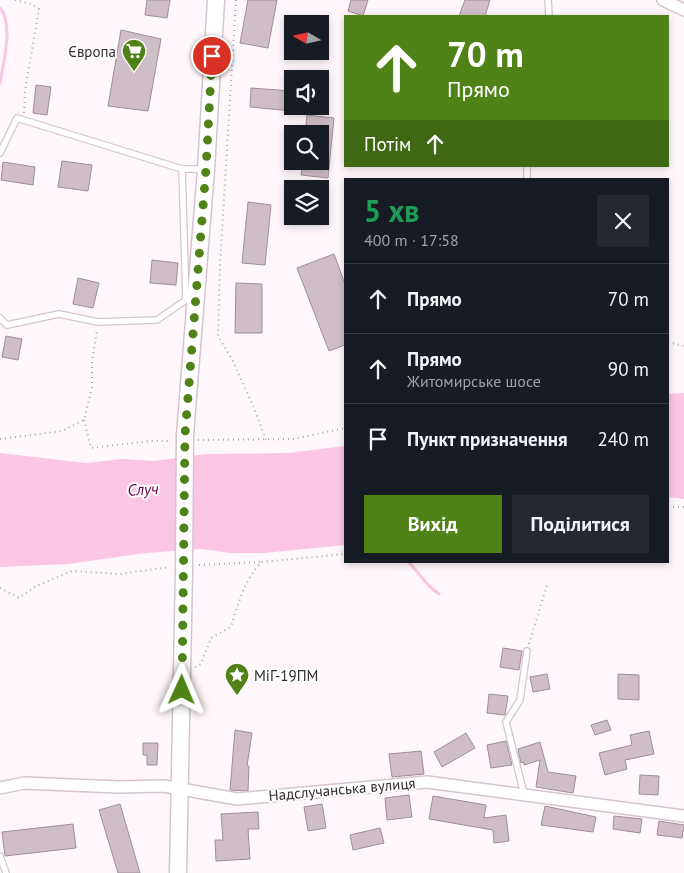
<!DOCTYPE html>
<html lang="uk">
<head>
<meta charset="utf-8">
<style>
	:root { --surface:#171b24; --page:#242831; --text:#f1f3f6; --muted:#9ea1a6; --line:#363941; --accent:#4f8318 }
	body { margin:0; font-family:"PT Sans",sans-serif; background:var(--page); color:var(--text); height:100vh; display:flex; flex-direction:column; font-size:19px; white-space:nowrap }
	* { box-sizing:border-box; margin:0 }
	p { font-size:16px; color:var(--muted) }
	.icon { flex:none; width:28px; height:28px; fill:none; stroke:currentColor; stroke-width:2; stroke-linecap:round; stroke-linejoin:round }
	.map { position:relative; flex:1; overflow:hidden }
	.details { position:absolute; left:344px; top:178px; width:325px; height:385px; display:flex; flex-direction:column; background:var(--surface); border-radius:0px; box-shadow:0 2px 8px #0003 }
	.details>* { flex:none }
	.hud { position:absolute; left:344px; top:15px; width:325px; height:152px; border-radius:0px; box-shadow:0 2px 8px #0003; background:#4f8318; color:#fff; overflow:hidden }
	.needle { width:32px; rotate:279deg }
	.buttons { position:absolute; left:284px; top:15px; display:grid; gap:10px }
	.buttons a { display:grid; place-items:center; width:45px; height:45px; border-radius:0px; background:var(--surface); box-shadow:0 2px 8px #0003; font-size:25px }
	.pin { position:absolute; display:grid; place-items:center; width:42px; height:42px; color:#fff; margin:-21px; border:2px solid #fff; border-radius:50%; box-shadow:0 1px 5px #0007 }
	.me { position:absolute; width:55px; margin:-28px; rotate:1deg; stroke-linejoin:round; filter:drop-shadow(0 0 4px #0008) }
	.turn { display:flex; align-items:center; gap:18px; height:105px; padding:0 20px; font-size:22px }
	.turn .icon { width:65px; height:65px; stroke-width:2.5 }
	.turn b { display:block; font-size:35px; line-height:42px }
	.then { display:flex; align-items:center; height:48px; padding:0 20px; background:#0003; gap:10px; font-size:19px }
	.round { display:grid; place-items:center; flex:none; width:52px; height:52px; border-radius:0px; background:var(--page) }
	.summary { display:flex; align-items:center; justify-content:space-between; height:85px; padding:0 20px }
	h1 { font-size:30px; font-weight:600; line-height:38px; color:#1e9e55 }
	.primary-button { display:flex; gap:10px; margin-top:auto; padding:10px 20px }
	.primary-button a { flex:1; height:58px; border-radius:0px; background:var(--accent); color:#fff; font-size:20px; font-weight:600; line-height:58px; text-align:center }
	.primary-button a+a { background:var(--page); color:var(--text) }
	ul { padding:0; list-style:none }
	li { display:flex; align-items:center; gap:15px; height:70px; padding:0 20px; border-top:1px solid var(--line) }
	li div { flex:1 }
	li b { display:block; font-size:19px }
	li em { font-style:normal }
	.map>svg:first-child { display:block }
	.water { fill:#fbc5e4 }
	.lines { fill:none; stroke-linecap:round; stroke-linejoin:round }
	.stream { stroke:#fbc5e4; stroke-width:3 }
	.building { fill:#cfbdc7; stroke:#9f8e98 }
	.service-casing { stroke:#d6c4ce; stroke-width:8 }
	.minor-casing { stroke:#d6c4ce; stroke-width:14 }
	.secondary-casing { stroke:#d6c4ce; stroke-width:19 }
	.path { stroke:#aea6aa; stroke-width:2; stroke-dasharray:1 4; stroke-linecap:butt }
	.service { stroke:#fff; stroke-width:5.5 }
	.minor { stroke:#fff; stroke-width:11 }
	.secondary { stroke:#fff; stroke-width:16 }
	.secondary-bridge-casing { stroke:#d6c4ce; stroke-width:19; stroke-linecap:butt }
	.secondary-bridge { stroke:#fff; stroke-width:16 }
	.route { stroke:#4f8318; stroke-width:9; stroke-dasharray:0 16.2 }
	.labels { text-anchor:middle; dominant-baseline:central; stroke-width:4; stroke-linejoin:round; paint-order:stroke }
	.poi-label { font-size:15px; fill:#332c30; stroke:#fff; text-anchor:end }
	.street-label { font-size:15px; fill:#332c30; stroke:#fff }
	.water-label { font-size:16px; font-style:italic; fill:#6c0051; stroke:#fff }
</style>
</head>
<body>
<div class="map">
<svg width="684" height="873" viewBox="0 0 684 873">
	<rect width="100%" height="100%" fill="#fff7fb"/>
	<g class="water">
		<path d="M684 393V499L668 497V394Z"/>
		<path d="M345 446V545L264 553H230L202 549 146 553 68 564 0 567V453L86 463 122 459 154 461 206 454 288 453Z"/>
	</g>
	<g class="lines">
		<g class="stream">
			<path d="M0 8C14 24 3 64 0 83"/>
			<path d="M408 561 429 586 439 594"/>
		</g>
	</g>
	<g class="building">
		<path d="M147 0H170L167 18 145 15Z"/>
		<path d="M248 0H277L268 48 240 43Z"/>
		<path d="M351 0H368L363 16 348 11Z"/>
		<path d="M465 0H490L485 16H459Z"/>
		<path d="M121 30 161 39 148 111 108 106Z"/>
		<path d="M36 85 51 87 47 115 33 113Z"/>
		<path d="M251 88 292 91V111L250 107Z"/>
		<path d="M307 115 334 118 328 178 301 175 303 161H320V134H305Z"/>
		<path d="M62 161 92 165 88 191 58 187Z"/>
		<path d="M3 162 35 167 33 185 1 180Z"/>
		<path d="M248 202 271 205 265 265 242 263Z"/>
		<path d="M334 254 345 284V345L329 351 297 268Z"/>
		<path d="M152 260 178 263 176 285 150 283Z"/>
		<path d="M78 278 99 283 93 308 73 304Z"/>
		<path d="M236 283 262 284V333H235Z"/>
		<path d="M6 336 22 339 18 360 2 357Z"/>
		<path d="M503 648 522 651 519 670 500 667Z"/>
		<path d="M547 674 550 689 533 692 530 677Z"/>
		<path d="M618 674 639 675V700L618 699Z"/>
		<path d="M489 694 508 696 505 715 487 713Z"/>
		<path d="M607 720 611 730 595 735 591 725Z"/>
		<path d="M235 730 252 733 247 766H249L248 791 230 790Z"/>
		<path d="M649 731 654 754 625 760 627 769 605 775 599 753 632 745 630 735Z"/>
		<path d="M466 733 475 748 442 767 434 752Z"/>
		<path d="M506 741 512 765 491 768 487 745Z"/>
		<path d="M540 742 548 772 576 776 573 793 536 787 540 760 524 765V762L521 763 518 749Z"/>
		<path d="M143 743H158L157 765H147V755H143Z"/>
		<path d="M421 751 424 774 392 777 389 754Z"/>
		<path d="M640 775 659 776 658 795 639 794Z"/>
		<path d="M409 795 412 817 387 820 385 798Z"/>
		<path d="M433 796 486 805 484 818 506 815 509 841 494 843 493 830 429 819Z"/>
		<path d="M120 804 140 873H118L99 810Z"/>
		<path d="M322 804 326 828 308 831 304 807Z"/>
		<path d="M545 806 596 817 593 832 541 825Z"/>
		<path d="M258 812 259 829H248L250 859 216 861 215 840H223L221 814Z"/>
		<path d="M614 816 642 819 640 833 613 829Z"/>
		<path d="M659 821 684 825 682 838 657 835Z"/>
		<path d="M73 824 76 848 5 856 2 832Z"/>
		<path d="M380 828 384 843 353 850 350 835Z"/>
	</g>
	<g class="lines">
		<defs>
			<g id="service">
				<path d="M548 0 549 16"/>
				<path d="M0 153 17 118 182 169H204"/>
				<path d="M527 166V179"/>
				<path d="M0 318 7 325 59 314 98 322 157 320 186 300 182 169"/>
				<path d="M524 794 506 722 520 700 527 651"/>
				<path d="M0 856 6 873"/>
			</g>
			<g id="minor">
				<path d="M663 0 684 10"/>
				<path d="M0 788 24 783 118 787 164 786 237 799 427 782 684 816"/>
			</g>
			<g id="secondary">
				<path d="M185 435 206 169 216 0"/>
				<path d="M178 873 184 571"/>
			</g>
		</defs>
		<use href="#service" class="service-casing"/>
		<use href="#minor" class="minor-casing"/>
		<use href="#secondary" class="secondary-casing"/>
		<g class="path">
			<path d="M15 0 31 4 39 9 25 91 24 113"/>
			<path d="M236 0 220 265 218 336 232 359 254 408 266 440"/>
			<path d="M668 342 684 346"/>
			<path d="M84 420 91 448 150 441H171"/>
			<path d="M0 439 62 431 84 420 92 387V363L97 330"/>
			<path d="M198 440 293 439 345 428"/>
			<path d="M668 507H684"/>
			<path d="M199 565 262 562"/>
			<path d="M0 588 19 598 36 586 72 571 120 574 170 567"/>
			<path d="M529 644 547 585"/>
			<path d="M195 667 201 664 211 638 231 627C238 605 244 579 262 562L345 554"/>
		</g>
		<use href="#service" class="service"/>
		<use href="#minor" class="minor"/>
		<use href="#secondary" class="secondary"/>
		<defs>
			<path id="secondary-bridge" d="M184 571 185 435"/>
		</defs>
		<use href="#secondary-bridge" class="secondary-bridge-casing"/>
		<use href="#secondary-bridge" class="secondary-bridge"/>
	</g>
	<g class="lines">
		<path class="route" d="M182 690 185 435 206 169 212 56"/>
	</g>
	<defs>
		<symbol id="supermarket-pin" viewBox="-11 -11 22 30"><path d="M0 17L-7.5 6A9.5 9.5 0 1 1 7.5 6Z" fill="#4f8318" stroke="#fff"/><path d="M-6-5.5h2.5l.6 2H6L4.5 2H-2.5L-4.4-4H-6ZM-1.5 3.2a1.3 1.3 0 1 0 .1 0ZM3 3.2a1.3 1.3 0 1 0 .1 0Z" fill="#fff"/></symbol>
		<symbol id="sight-pin" viewBox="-11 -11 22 30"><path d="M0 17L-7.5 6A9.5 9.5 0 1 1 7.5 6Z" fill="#4f8318" stroke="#fff"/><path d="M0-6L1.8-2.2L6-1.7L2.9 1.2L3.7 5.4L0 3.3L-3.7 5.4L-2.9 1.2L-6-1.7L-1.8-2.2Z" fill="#fff"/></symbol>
	</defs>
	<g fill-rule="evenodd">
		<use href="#supermarket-pin" x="120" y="37" width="28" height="38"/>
		<use href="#sight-pin" x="223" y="661" width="28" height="38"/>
	</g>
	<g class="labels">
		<g class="poi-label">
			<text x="116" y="51">Європа</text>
			<text x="254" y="675" text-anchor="start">МіГ-19ПМ</text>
		</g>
		<g class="street-label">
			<text transform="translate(342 789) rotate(-5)">Надслучанська вулиця</text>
		</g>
		<g class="water-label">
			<text transform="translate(143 489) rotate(-3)">Случ</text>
		</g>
	</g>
</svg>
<div class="buttons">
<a><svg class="needle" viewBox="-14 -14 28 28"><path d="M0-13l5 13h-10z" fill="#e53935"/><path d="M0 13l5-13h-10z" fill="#9ea1a6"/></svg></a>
<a><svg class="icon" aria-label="sound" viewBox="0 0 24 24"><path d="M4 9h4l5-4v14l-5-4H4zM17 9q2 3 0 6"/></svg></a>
<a><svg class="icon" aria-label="search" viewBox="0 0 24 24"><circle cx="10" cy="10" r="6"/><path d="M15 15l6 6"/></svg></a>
<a><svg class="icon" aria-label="layers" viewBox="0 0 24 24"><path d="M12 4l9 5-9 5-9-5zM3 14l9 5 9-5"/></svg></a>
</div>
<div class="pin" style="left:212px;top:56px;background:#d93025"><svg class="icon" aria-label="arrive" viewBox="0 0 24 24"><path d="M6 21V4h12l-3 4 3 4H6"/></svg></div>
<svg class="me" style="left:182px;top:690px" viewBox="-20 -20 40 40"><path d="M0-17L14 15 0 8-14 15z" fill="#4f8318" stroke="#fff" stroke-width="4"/></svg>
<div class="hud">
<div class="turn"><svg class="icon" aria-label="ahead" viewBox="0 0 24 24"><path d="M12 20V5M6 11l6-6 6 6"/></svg><div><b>70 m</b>Прямо</div></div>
<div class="then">Потім<svg class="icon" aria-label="ahead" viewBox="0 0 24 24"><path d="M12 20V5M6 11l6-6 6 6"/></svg></div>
</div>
<section class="details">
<div class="summary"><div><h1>5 хв</h1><p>400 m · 17:58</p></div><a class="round"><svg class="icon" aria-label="close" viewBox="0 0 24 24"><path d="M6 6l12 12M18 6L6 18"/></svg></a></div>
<ul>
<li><svg class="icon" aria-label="ahead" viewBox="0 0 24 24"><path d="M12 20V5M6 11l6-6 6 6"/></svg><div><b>Прямо</b></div><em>70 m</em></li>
<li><svg class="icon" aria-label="ahead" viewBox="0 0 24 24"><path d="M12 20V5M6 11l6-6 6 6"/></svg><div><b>Прямо</b><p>Житомирське шосе</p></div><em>90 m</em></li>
<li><svg class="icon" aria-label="arrive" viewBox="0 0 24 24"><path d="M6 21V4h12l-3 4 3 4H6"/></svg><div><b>Пункт призначення</b></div><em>240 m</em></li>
</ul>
<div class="primary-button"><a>Вихід</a><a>Поділитися</a></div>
</section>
</div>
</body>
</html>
